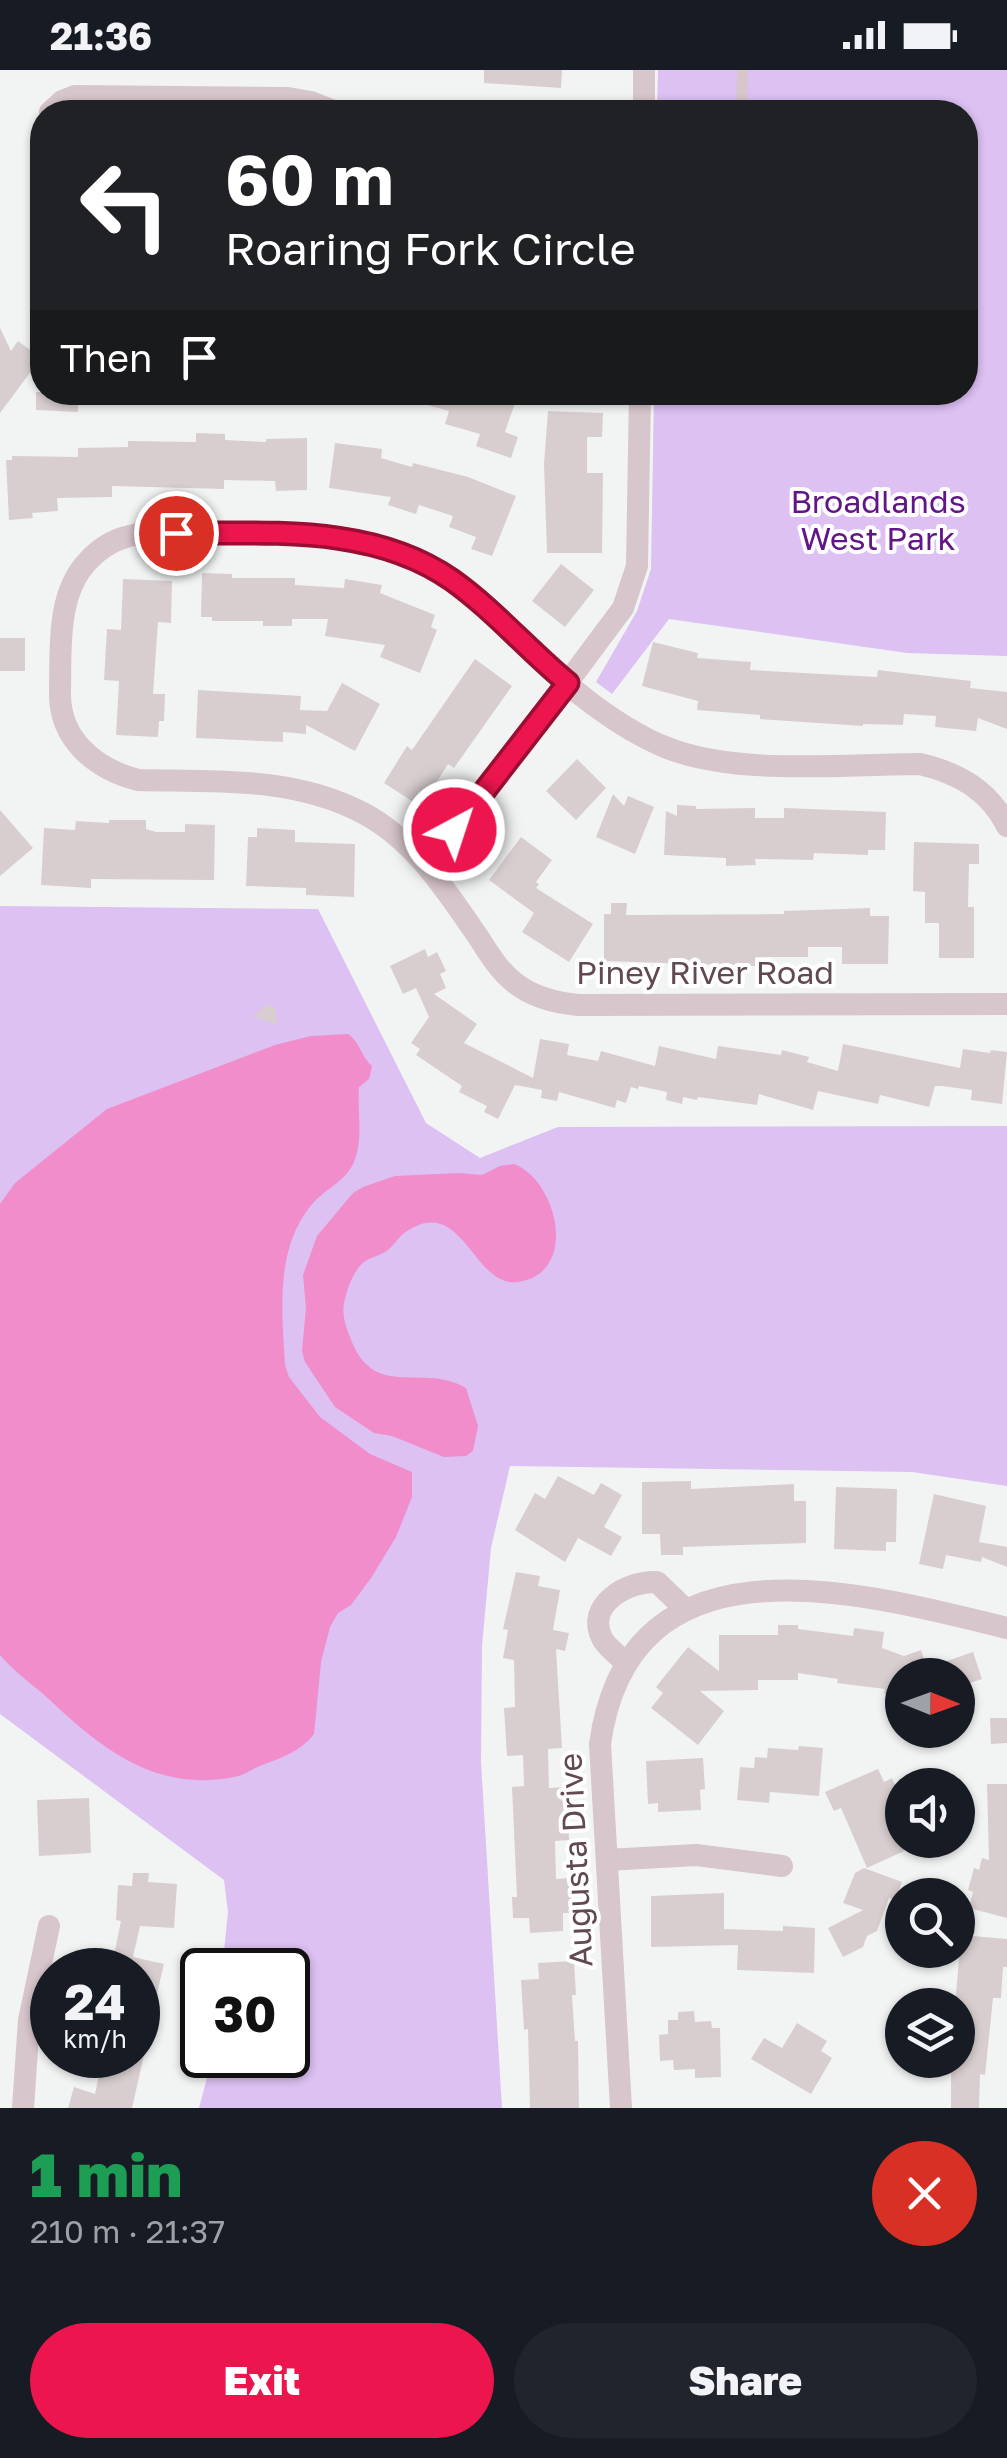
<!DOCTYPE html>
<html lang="en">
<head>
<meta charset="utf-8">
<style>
	:root { --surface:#171b24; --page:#20242c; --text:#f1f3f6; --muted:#9ea1a6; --accent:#ec154d }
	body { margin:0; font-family:"Golos Text",sans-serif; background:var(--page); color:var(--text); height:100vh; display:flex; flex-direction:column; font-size:38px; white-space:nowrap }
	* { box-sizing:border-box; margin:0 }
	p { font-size:32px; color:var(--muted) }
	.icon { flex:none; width:55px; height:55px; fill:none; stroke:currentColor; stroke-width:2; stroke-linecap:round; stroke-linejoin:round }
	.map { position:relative; height:2038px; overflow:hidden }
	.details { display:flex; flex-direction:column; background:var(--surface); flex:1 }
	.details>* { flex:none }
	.top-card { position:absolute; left:30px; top:30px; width:948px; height:305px; border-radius:40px; box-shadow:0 2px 8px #0004; background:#202124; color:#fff; overflow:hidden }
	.needle { width:65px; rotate:91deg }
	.tools { position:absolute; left:885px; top:1588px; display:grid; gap:20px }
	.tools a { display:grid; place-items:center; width:90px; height:90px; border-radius:50%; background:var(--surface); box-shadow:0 2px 8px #0004; font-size:50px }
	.speed { position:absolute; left:30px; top:1878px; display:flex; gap:20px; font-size:50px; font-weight:700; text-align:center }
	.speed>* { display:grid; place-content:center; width:130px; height:130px; border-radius:50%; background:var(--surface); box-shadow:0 2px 8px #0004; line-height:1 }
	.speed small { font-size:25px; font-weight:400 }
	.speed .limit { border:5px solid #111; border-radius:15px; background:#fff; color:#111 }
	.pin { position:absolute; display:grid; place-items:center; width:85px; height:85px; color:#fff; margin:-42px; border:5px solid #fff; border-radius:50%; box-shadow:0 2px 10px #0007 }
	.me { position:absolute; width:110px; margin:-55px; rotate:40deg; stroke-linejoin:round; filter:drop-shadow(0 0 8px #0008) }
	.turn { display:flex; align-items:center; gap:35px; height:210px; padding:0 30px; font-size:45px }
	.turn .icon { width:130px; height:130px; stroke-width:2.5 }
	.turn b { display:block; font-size:70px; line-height:85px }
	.then { display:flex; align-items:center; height:95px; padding:0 30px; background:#0003; gap:20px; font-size:38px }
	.round { display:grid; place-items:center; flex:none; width:105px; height:105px; border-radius:52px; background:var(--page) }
	.headline { display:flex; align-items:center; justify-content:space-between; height:170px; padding:0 30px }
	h1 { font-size:60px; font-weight:800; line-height:75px; color:#1e9e55 }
	.cta { display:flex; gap:20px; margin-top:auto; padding:20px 30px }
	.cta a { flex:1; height:115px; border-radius:60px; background:var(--accent); color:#fff; font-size:40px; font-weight:800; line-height:115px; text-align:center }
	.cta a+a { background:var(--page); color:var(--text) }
	.status { display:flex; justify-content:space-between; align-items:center; height:70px; padding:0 50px; background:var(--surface); direction:ltr }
	.status svg { height:28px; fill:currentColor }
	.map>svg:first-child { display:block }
	.green { fill:#dcc1f2 }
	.water { fill:#f08dca }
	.building { fill:#d8ced0 }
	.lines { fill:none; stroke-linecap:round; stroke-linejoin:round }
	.lane { stroke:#d7c6cc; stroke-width:11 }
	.street { stroke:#d7c6cc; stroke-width:22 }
	.route-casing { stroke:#990e32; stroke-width:25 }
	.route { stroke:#ec154d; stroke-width:18 }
	.labels { text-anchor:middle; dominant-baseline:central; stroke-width:8; stroke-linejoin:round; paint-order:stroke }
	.park-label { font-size:32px; fill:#621587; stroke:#fff }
	.street-label { font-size:32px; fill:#614951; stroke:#fff }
</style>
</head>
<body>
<div class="status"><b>21:36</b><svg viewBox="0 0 49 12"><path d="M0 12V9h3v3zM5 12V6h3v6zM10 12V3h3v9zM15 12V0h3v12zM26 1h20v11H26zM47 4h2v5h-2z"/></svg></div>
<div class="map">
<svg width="1007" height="2038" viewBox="0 0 1007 2038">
	<rect width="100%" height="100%" fill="#f2f4f3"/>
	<g class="green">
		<path d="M658 0H1007V586L907 583 669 549 612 624 596 612 637 541 651 499 654 323 965 322V42H657Z"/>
		<path d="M0 836 318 839 426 1053 480 1088 558 1057 1007 1056V1416L912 1402 510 1396 491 1478 482 1576 481 1692 502 2038H199L213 1985H288V1900H222L228 1842 224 1810 0 1644Z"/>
	</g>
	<g class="water">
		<path d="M348 964C360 972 361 987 372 996L369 1009 359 1017C357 1041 364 1072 353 1094 344 1113 321 1121 309 1138 275 1182 282 1243 285 1295L289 1307 320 1347 370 1384 412 1402V1427L396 1467 371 1508 351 1535 338 1543 330 1557 321 1592 314 1664C301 1681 282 1688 262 1695 252 1699 245 1705 234 1707 157 1722 104 1681 51 1631 34 1615 15 1603 0 1585V1134L15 1113 107 1039 275 975 311 966Z"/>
		<path d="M514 1094C557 1110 580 1203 518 1212 472 1218 463 1121 404 1163 398 1168 394 1175 388 1180 382 1185 374 1186 367 1190 355 1197 348 1216 345 1229 341 1242 345 1255 350 1267 373 1332 422 1292 466 1318L478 1356 473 1381 466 1386 444 1387 392 1366 374 1363 335 1337 305 1292 302 1281 306 1238 303 1205 317 1166 353 1123 363 1117 395 1106 459 1103 482 1105 500 1096Z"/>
	</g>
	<g class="building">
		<path d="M484 0H562L561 18 484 13Z"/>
		<path d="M0 258 11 281 18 271 41 288 0 343Z"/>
		<path d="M36 322H78V342L36 340Z"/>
		<path d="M400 322H487L515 333 505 362 518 367 511 388 476 376 480 364 445 354 449 341 399 327Z"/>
		<path d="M548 341 603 343 602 367H587V403H603L602 483H547L544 394Z"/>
		<path d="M196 363 225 364V370L266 372V369L307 368V420L276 421 275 411 224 410V419L112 416V427L57 428 58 441 32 443 33 448 9 450 6 390H12V386L78 387V378L128 377V371L196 372Z"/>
		<path d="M335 373 382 379 381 388 412 397 413 393 468 407 516 426 492 486 471 479 476 467 449 457 453 446 419 435 416 444 388 435 391 427 329 418Z"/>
		<path d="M561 494 594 520 565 557 532 531Z"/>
		<path d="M202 503 232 504V508H295V515L344 518 345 509 382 515 380 523 435 545 431 557 437 560 420 603 380 587 385 575 325 566 328 549H292V556H263V551H212V547H201Z"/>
		<path d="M123 509 172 511 171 553 158 552 153 624H165L164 651H159L158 667 116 665 119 611 104 610 107 559 121 560Z"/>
		<rect x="0" y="568" width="25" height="33"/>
		<path d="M653 572 698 583 697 588 751 592 750 600 877 607 878 600 971 611 970 618 1007 622V659L978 648 976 661 935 657 936 646 904 644 903 655 863 654V656L760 649V645L697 640 698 631 642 616Z"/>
		<path d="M475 589 512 616 454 698 448 694 421 737 384 713 407 676 412 680Z"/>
		<path d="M342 613 380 634 355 681 306 655V664L283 662V672L196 668 198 620 301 626 300 640 327 641Z"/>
		<path d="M577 689 606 718 576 750 546 721Z"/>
		<path d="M613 724 624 736 628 726 654 737 635 784 596 767Z"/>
		<path d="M677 735 696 736V739L755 738V748H784V738L886 742 885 780H868V785L814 783 813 790 755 789 756 795 726 796V788L664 785 666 741 677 746Z"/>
		<path d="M0 740 33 778 0 806Z"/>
		<path d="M109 750H146V759L156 762H185V754L215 755 214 810 91 809V818L41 815 44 758 75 760 76 751 109 753Z"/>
		<path d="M257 758 295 760V772L355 774 354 827 306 825V818L246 816 248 767H257Z"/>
		<path d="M521 767 552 790 536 812 539 814 536 818 593 854 569 892 522 862 534 843 489 810Z"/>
		<path d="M914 772 979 774V794H969L968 837H974V888H939V853H925V822L913 821Z"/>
		<path d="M611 833H627L626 845 784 844V841L870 838V846H889L888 894H842V877H808V887H755V896L604 891V844H611Z"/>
		<path d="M425 879 428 887 437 882 446 901 440 904 446 918 434 924 477 954 464 973 533 1008 540 969 569 974 567 985 598 991 601 981 655 996 659 976 716 989 718 976 781 985 782 980 809 987 807 992 838 1001 843 974 960 998 963 979 990 983 991 980 1007 982 1002 1034 971 1030 972 1020 942 1016H935L929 1037 880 1025 878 1034 818 1021 813 1040 759 1024 757 1035 698 1027 697 1030 683 1027 682 1034 666 1030 667 1022 639 1016 638 1019 631 1017 626 1033 617 1030 615 1038 559 1022 557 1031 541 1028 542 1020 515 1015 498 1049 484 1042 487 1036 459 1022 462 1016 416 985 420 979 411 973 429 947 416 918 403 924 390 896Z"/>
		<path d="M267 935 275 938 277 955 253 946Z"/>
		<path d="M558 1406 594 1425 601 1413 622 1425 604 1457 622 1467 611 1486 578 1468 565 1492 515 1460 535 1423 545 1429Z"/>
		<path d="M691 1411V1419L794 1414V1431H806V1473L683 1477V1485H661L660 1464H642V1412Z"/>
		<path d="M836 1417 897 1419 896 1472H886V1481L834 1479Z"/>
		<path d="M934 1424 986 1436 979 1472 1007 1477V1497L982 1487 981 1492 946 1485 943 1499 919 1494Z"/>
		<path d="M516 1502 540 1506 538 1516 560 1520 553 1560 569 1563 565 1581 556 1579 562 1678 548 1679 549 1718 568 1717 569 1770 555 1771 556 1809 571 1808 572 1843H563V1861L530 1863 529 1848H513L512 1827H517L512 1717 524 1716 523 1685 507 1686 504 1638 515 1637 514 1590 503 1588 508 1560 503 1559Z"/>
		<path d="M778 1555H798V1559L853 1566 854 1558 884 1562 882 1578 904 1586 921 1580 927 1598 973 1582 982 1609 958 1617V1605H902V1629L884 1623 885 1619 837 1613 838 1609 798 1603V1610H758V1620L700 1621 724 1641 698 1675 651 1638 663 1623 656 1617 688 1577 719 1601V1565H778Z"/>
		<path d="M990 1648H1007V1673L991 1674Z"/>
		<path d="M799 1676 823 1678 819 1726 770 1722 769 1733 737 1730 740 1697 754 1698 755 1687 767 1688 768 1678 798 1680Z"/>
		<path d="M703 1688 705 1719 700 1720 701 1740 658 1742V1733L648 1734 646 1691Z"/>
		<path d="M878 1699 884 1712 892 1708 901 1729 890 1734 896 1747 891 1749 904 1781 867 1798 841 1738 834 1741 825 1722Z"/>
		<path d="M987 1714H1007V1848L969 1838 973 1822 968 1820 974 1798 979 1800 982 1788 989 1790Z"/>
		<path d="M89 1728 91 1783 39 1786 37 1730Z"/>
		<path d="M864 1798 902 1812 895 1831 889 1828 877 1861 867 1866 863 1877 843 1887 828 1858 863 1840 843 1833 855 1803Z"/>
		<path d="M133 1803H149L148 1812 177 1814 174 1858 140 1856 133 1887 164 1894 155 1932 138 1928V1900H111L121 1851 116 1850 118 1815 132 1816Z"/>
		<path d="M724 1823V1859L783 1861V1856L815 1858 814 1903 737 1900 738 1875 651 1877V1826Z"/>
		<path d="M961 1865 1007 1869V1897H1003L1001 1928H993L985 2005 980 2004 979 2038H951V1990H958L956 1924Z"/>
		<path d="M574 1891 576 1925H572L575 1971H578L579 2038H530L528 1959 524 1960 521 1910 539 1909 538 1893Z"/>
		<path d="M694 1941 695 1952 711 1951 712 1958H720L721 2007 695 2008V1999L674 2000 673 1990 660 1991 659 1965 668 1964V1950H678V1942Z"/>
		<path d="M797 1953 827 1971 821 1981 832 1988 811 2024 751 1989 764 1968 782 1978Z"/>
		<path d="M103 1985H144L132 2038H68L74 2017 95 2024Z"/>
	</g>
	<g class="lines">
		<path class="lane" d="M741 42 743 0"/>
		<g class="street">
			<path d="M644 0V42"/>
			<path d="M50 42 62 31 75 26 288 28 311 32 336 42"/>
			<path d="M42 148V198"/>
			<path d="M1007 756C989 720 958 703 920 694 843 694 735 706 665 677 618 658 565 615 529 580 503 556 481 529 451 509 420 488 382 474 345 468 301 461 254 464 209 464 182 463 151 459 126 467 111 471 98 480 88 491 56 524 61 580 60 622 59 669 95 699 138 710 215 712 293 706 363 743 414 770 445 819 477 865 488 882 499 901 515 913 534 928 556 933 579 935L1007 934"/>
			<path d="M422 790 482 727 623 538 637 496 640 322"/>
			<path d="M626 1593C619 1586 608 1578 603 1570 583 1535 629 1510 657 1512L685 1539"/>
			<path d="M607 1790 696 1785 782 1796"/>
			<path d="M23 2038 29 1950 49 1856"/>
			<path d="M621 2038 600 1674C630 1458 861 1522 1007 1558"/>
		</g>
	</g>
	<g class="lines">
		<defs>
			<path id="route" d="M176 463C269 464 372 454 452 510 494 540 528 580 568 613L454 760"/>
		</defs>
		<use href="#route" class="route-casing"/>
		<use href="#route" class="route"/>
	</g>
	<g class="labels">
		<g class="park-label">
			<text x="878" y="431">Broadlands<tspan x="878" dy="37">West Park</tspan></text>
		</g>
		<g class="street-label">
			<text x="705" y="902">Piney River Road</text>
			<text transform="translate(575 1790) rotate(-93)">Augusta Drive</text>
		</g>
	</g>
</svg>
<div class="tools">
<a><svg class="needle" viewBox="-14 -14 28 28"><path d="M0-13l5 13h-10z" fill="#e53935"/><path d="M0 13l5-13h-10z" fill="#9ea1a6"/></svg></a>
<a><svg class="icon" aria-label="sound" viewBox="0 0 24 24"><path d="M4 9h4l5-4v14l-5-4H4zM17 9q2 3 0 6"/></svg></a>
<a><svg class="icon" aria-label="search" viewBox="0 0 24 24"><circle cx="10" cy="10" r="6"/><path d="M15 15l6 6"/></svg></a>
<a><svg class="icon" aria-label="layers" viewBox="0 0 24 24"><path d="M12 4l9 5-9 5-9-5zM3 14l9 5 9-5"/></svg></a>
</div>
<div class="speed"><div>24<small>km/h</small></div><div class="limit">30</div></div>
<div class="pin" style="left:176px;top:463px;background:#d93025"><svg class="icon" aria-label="arrive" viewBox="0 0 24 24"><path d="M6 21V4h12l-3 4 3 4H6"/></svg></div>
<svg class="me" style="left:454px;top:760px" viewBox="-20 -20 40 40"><circle r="17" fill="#ec154d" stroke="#fff" stroke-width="3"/><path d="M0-11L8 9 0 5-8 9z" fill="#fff"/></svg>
<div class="top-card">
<div class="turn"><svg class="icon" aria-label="left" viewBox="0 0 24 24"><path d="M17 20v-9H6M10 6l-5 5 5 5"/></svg><div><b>60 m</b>Roaring Fork Circle</div></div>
<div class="then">Then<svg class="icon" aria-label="arrive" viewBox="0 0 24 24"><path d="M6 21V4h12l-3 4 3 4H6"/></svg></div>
</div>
</div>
<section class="details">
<div class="headline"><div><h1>1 min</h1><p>210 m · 21:37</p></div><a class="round" style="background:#d93025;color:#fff"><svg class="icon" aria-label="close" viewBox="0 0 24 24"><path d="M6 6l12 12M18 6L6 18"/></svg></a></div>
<div class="cta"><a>Exit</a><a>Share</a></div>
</section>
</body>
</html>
